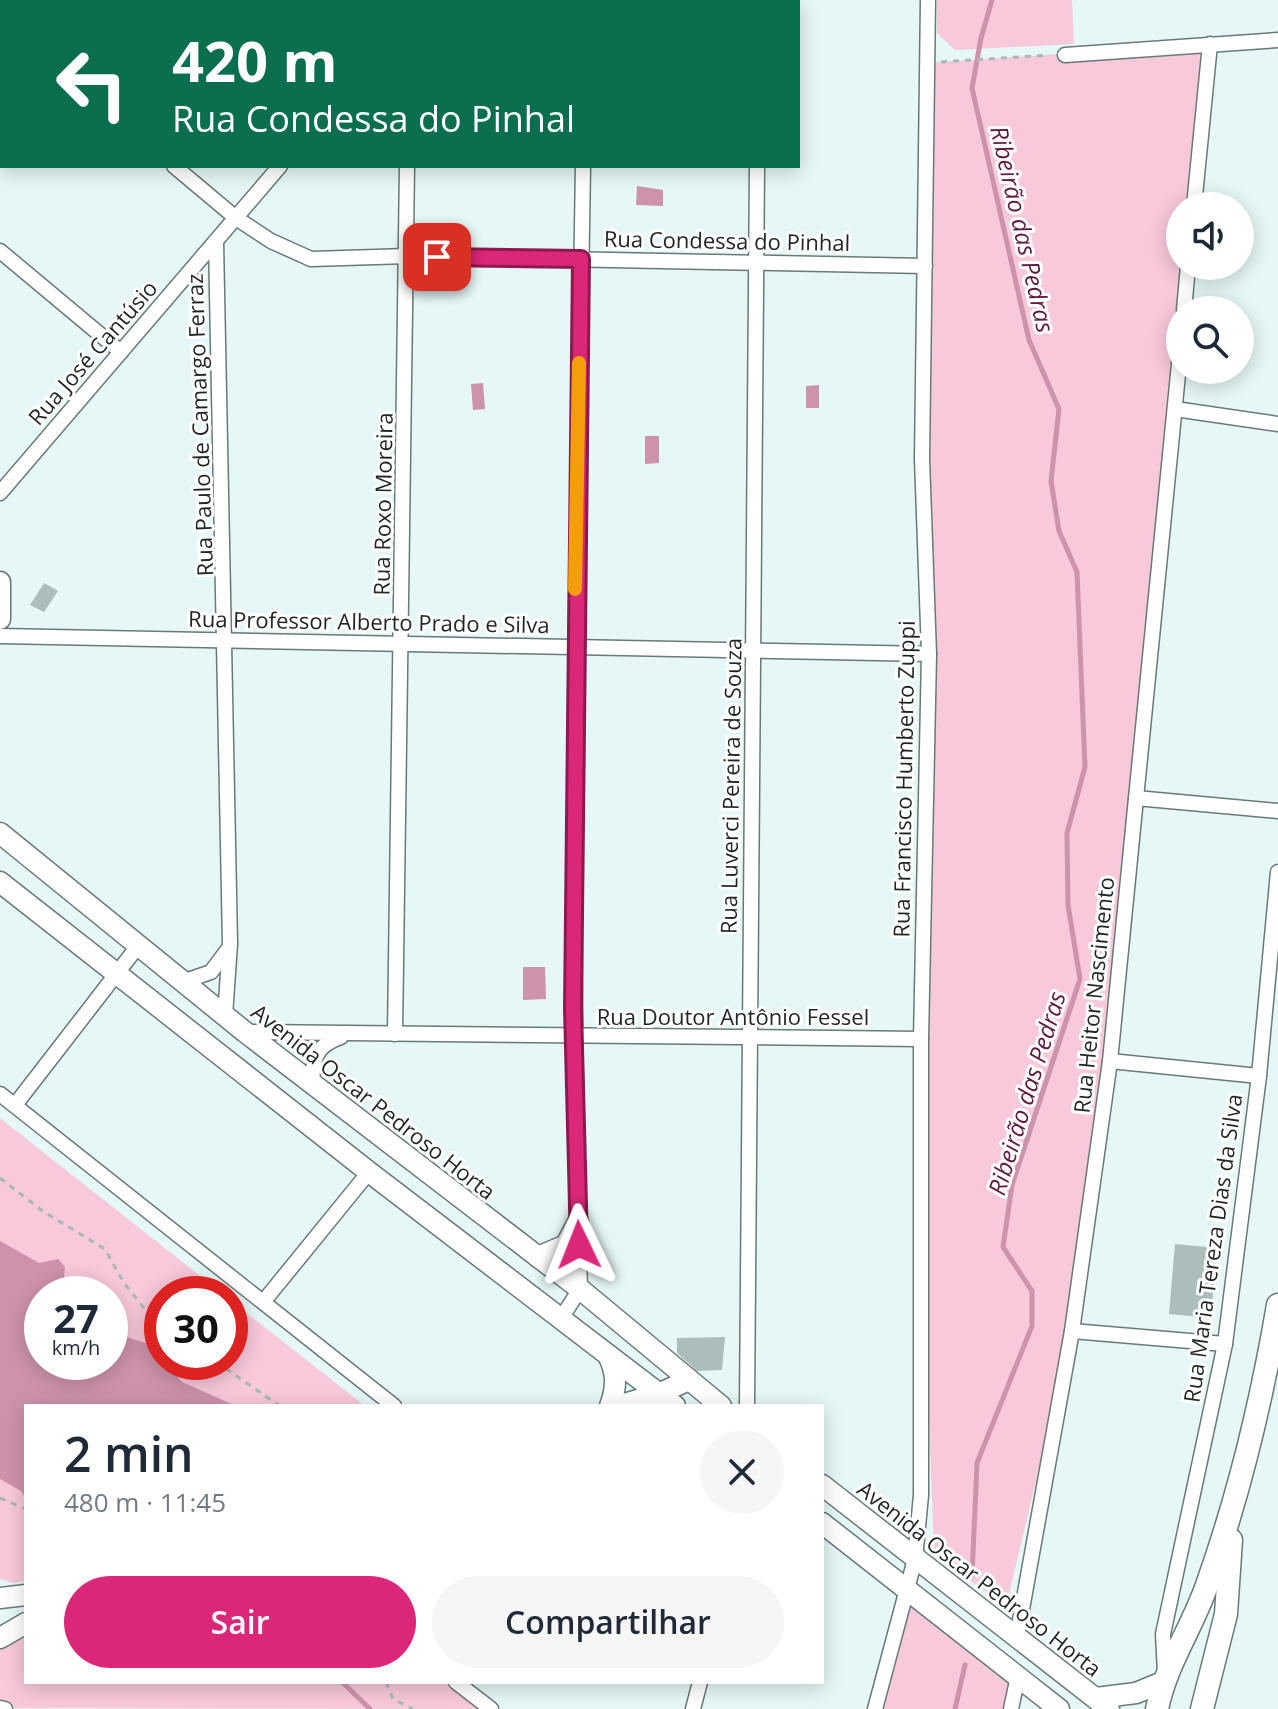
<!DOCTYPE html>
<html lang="pt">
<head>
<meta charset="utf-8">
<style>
	:root { --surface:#fff; --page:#f6f6f7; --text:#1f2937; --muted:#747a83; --accent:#db2777 }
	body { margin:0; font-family:"Open Sans",sans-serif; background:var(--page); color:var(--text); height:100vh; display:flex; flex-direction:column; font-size:30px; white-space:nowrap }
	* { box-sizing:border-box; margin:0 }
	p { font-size:26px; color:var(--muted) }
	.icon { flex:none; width:44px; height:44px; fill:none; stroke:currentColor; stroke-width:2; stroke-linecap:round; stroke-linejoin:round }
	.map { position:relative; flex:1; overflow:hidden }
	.panel { position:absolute; left:24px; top:1404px; width:800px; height:280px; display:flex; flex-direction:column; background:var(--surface); border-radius:0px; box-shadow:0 4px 20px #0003 }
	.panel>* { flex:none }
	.banner { position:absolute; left:0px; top:0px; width:800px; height:168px; box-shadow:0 4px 20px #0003; background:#0b6e4f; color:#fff; overflow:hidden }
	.fabs { position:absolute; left:1166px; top:192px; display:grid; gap:16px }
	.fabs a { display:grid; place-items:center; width:88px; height:88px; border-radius:50%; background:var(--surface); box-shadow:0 4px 20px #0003; font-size:40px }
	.speed { position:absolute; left:24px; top:1276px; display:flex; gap:16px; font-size:40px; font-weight:700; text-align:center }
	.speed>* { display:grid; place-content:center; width:104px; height:104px; border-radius:50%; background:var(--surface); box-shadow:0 4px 20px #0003; line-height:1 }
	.speed small { font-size:20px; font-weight:400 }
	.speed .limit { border:12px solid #d22; background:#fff; color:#111 }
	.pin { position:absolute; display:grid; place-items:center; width:68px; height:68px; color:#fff; margin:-34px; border-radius:16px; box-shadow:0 4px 12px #0006 }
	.me { position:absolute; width:88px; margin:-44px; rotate:358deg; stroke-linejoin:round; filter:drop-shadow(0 0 6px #0008) }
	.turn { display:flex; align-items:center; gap:28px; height:168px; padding:0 40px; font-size:36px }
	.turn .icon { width:104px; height:104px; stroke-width:2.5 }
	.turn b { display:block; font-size:56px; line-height:68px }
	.round { display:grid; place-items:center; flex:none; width:84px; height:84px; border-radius:42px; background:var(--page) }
	.headline { display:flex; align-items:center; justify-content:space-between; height:136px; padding:0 40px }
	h1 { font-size:48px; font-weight:600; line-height:60px }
	.action { display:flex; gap:16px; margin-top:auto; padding:16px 40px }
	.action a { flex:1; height:92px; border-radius:48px; background:var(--accent); color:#fff; font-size:32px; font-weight:600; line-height:92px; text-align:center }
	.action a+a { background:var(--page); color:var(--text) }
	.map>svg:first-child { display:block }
	.green { fill:#f8c8db; fill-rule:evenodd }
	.water { fill:#ce93ac }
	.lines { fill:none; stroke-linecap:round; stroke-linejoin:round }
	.stream { stroke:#ce93ac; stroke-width:5 }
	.building { fill:#acbebc }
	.street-casing { stroke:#697978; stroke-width:17 }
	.secondary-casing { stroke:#697978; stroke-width:23 }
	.primary-casing { stroke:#697978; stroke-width:25 }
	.path { stroke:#a9b8b7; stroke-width:3; stroke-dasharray:6 6; stroke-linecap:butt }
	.street { stroke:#fff; stroke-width:14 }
	.secondary { stroke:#fff; stroke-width:20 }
	.primary { stroke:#fff; stroke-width:22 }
	.route-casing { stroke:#8e194d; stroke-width:20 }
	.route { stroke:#db2777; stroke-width:14 }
	.slow { stroke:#f59e0b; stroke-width:14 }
	.labels { text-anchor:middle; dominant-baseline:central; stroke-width:6; stroke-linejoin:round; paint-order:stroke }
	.street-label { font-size:22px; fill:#1f2625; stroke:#fff }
	.water-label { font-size:24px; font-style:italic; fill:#5f193e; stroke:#fff }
</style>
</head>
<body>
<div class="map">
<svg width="1278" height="1709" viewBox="0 0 1278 1709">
	<rect width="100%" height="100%" fill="#e5f7f6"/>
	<g class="green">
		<path d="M937 0H1072L1074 44 955 50 937 33Z"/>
		<path d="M1210 44 1194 206H1180V266H1188L1180 310V354L1110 1061 1072 1331 1006 1606 934 1555 924 1269 927 63Z"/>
		<path d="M0 1118 223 1294H162V1362H230V1300L365 1406H26V1581L13 1583 0 1579ZM42 1294H110V1362H42Z"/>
		<path d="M905 1588 1018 1676 1011 1709H875Z"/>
		<path d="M26 1623V1682H456L491 1709 0 1708V1638Z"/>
	</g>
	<g class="water">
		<path d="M637 186 663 190V206L636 205Z"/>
		<path d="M483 383 485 409 473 410 471 384Z"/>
		<path d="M819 385V408H806V386Z"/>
		<path d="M645 436H659V463L645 464Z"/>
		<path d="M523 967H545L546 999 523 1000Z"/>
		<path d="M0 1241 39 1263 58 1259 65 1267 64 1278 92 1294H42V1362H110V1318L121 1335 148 1344 182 1382 236 1406H26V1499L21 1491 0 1479Z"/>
	</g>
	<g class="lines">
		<g class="stream">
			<path d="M972 1576 977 1463 1032 1326V1291L1003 1247 1012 1185 1080 979 1068 905 1067 833 1085 767 1077 572 1059 531 1051 481 1059 409 1029 340 972 88 981 38 992 0"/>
			<path d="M342 1682 370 1709"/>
			<path d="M955 1709 965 1665"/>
		</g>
	</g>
	<g class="building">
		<path d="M44 583 58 591 44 612 30 605Z"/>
		<path d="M1175 1244 1217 1248 1212 1305 1200 1317 1169 1314Z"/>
		<path d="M725 1337 722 1370 697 1371 677 1353V1338Z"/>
	</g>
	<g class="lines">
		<defs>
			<g id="street">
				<path d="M256 0 259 2"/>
				<path d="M756 0V2"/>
				<path d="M421 2 423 0"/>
				<path d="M585 2V0"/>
				<path d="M0 20 2 22"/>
				<path d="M1065 55 1278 40"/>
				<path d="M174 166 236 218 271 241 311 259 408 256 925 266"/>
				<path d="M1194 206 1210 44"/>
				<path d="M216 242 230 944 225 1016"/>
				<path d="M0 251 121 352"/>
				<path d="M1184 310 1188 266"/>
				<path d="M1175 409 1278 424"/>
				<path d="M0 493 280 166"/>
				<path d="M0 636 929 654"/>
				<path d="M1136 798 1278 811"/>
				<path d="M182 982 211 972 229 948"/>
				<path d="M245 1032 921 1039"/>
				<path d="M395 1034 407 166"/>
				<path d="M1110 1061 1259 1076"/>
				<path d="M312 1084C313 1058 315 1046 341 1037"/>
				<path d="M0 1094 394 1406"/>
				<path d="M15 1105 138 946"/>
				<path d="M264 1301 369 1172"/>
				<path d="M562 1317 580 1289C569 915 577 541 583 166"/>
				<path d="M1072 1331 1225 1344"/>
				<path d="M747 1406 757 166"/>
				<path d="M1017 1637 1072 1331 1110 1061 1180 354"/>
				<path d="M1165 1673 1163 1634 1225 1344 1259 1076 1278 872"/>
				<path d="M456 1682 491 1709"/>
				<path d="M0 1708 5 1709"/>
				<path d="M693 1709 700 1682"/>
				<path d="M875 1709 915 1559 921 1495V1039L929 654 922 459 928 0"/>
				<path d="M1011 1709 1018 1676"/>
			</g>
			<g id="secondary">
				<path d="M0 582V619"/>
				<path d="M0 833 245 1032 580 1289 721 1406"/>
				<path d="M0 882 369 1172 675 1406"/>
				<path d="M538 1257 566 1245 578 1222"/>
				<path d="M608 1355C617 1373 617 1387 610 1406"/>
				<path d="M617 1406 658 1394 689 1380"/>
				<path d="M822 1485 1109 1709"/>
				<path d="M822 1523 1059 1709"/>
				<path d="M0 1598 26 1595"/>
				<path d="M0 1638 26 1623"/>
				<path d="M1096 1698 1136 1693 1163 1682"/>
			</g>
			<g id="primary">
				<path d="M1157 1709C1166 1664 1192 1628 1207 1585 1239 1495 1262 1399 1278 1305"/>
				<path d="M1202 1709 1226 1614 1231 1540"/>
			</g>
		</defs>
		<use href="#street" class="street-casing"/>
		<use href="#secondary" class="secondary-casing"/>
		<use href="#primary" class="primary-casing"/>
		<g class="path">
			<path d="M941 62 1049 55"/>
			<path d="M0 1178 44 1212 105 1249 124 1283 148 1313 162 1324"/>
			<path d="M216 1362 280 1406"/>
			<path d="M0 1498 26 1509"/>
			<path d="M386 1682 393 1699 413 1709"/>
		</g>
		<use href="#street" class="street"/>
		<use href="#secondary" class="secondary"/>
		<use href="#primary" class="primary"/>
	</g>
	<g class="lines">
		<defs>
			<path id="route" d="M437 257 581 259 573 1008 579 1245"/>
		</defs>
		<use href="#route" class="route-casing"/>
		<use href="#route" class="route"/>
		<path class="slow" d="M575 589 579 363"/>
	</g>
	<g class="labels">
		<g class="street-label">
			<text transform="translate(727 240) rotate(1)">Rua Condessa do Pinhal</text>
			<text transform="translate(92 352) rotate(-49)">Rua José Cantúsio</text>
			<text transform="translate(199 425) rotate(-92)">Rua Paulo de Camargo Ferraz</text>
			<text transform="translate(382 504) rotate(-89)">Rua Roxo Moreira</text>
			<text transform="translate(369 621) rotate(1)">Rua Professor Alberto Prado e Silva</text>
			<text transform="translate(903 779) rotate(-89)">Rua Francisco Humberto Zuppi</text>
			<text transform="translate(730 786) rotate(-89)">Rua Luverci Pereira de Souza</text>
			<text transform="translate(1093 995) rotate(-84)">Rua Heitor Nascimento</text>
			<text x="733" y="1016">Rua Doutor Antônio Fessel</text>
			<text transform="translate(374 1101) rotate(38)">Avenida Oscar Pedroso Horta</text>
			<text transform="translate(1212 1248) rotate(-82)">Rua Maria Tereza Dias da Silva</text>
			<text transform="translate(980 1578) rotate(38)">Avenida Oscar Pedroso Horta</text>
		</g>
		<g class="water-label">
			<text transform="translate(1023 229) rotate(77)">Ribeirão das Pedras</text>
			<text transform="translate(1026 1093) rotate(-73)">Ribeirão das Pedras</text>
		</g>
	</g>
</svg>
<div class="fabs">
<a><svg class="icon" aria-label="sound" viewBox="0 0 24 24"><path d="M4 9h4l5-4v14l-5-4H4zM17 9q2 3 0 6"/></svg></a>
<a><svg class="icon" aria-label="search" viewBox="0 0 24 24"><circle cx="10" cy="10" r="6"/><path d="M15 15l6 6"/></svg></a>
</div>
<div class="speed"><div>27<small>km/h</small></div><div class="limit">30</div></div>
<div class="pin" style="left:437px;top:257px;background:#d93025"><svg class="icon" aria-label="arrive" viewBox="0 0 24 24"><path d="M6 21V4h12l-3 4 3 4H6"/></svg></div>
<svg class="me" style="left:579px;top:1245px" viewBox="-20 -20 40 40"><path d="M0-17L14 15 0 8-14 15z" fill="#db2777" stroke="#fff" stroke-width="4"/></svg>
<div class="banner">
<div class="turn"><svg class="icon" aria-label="left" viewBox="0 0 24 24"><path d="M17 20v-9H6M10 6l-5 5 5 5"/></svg><div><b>420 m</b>Rua Condessa do Pinhal</div></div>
</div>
<section class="panel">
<div class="headline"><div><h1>2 min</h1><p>480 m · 11:45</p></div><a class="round"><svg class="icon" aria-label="close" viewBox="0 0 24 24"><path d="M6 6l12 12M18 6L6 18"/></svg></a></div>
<div class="action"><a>Sair</a><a>Compartilhar</a></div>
</section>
</div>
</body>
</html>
